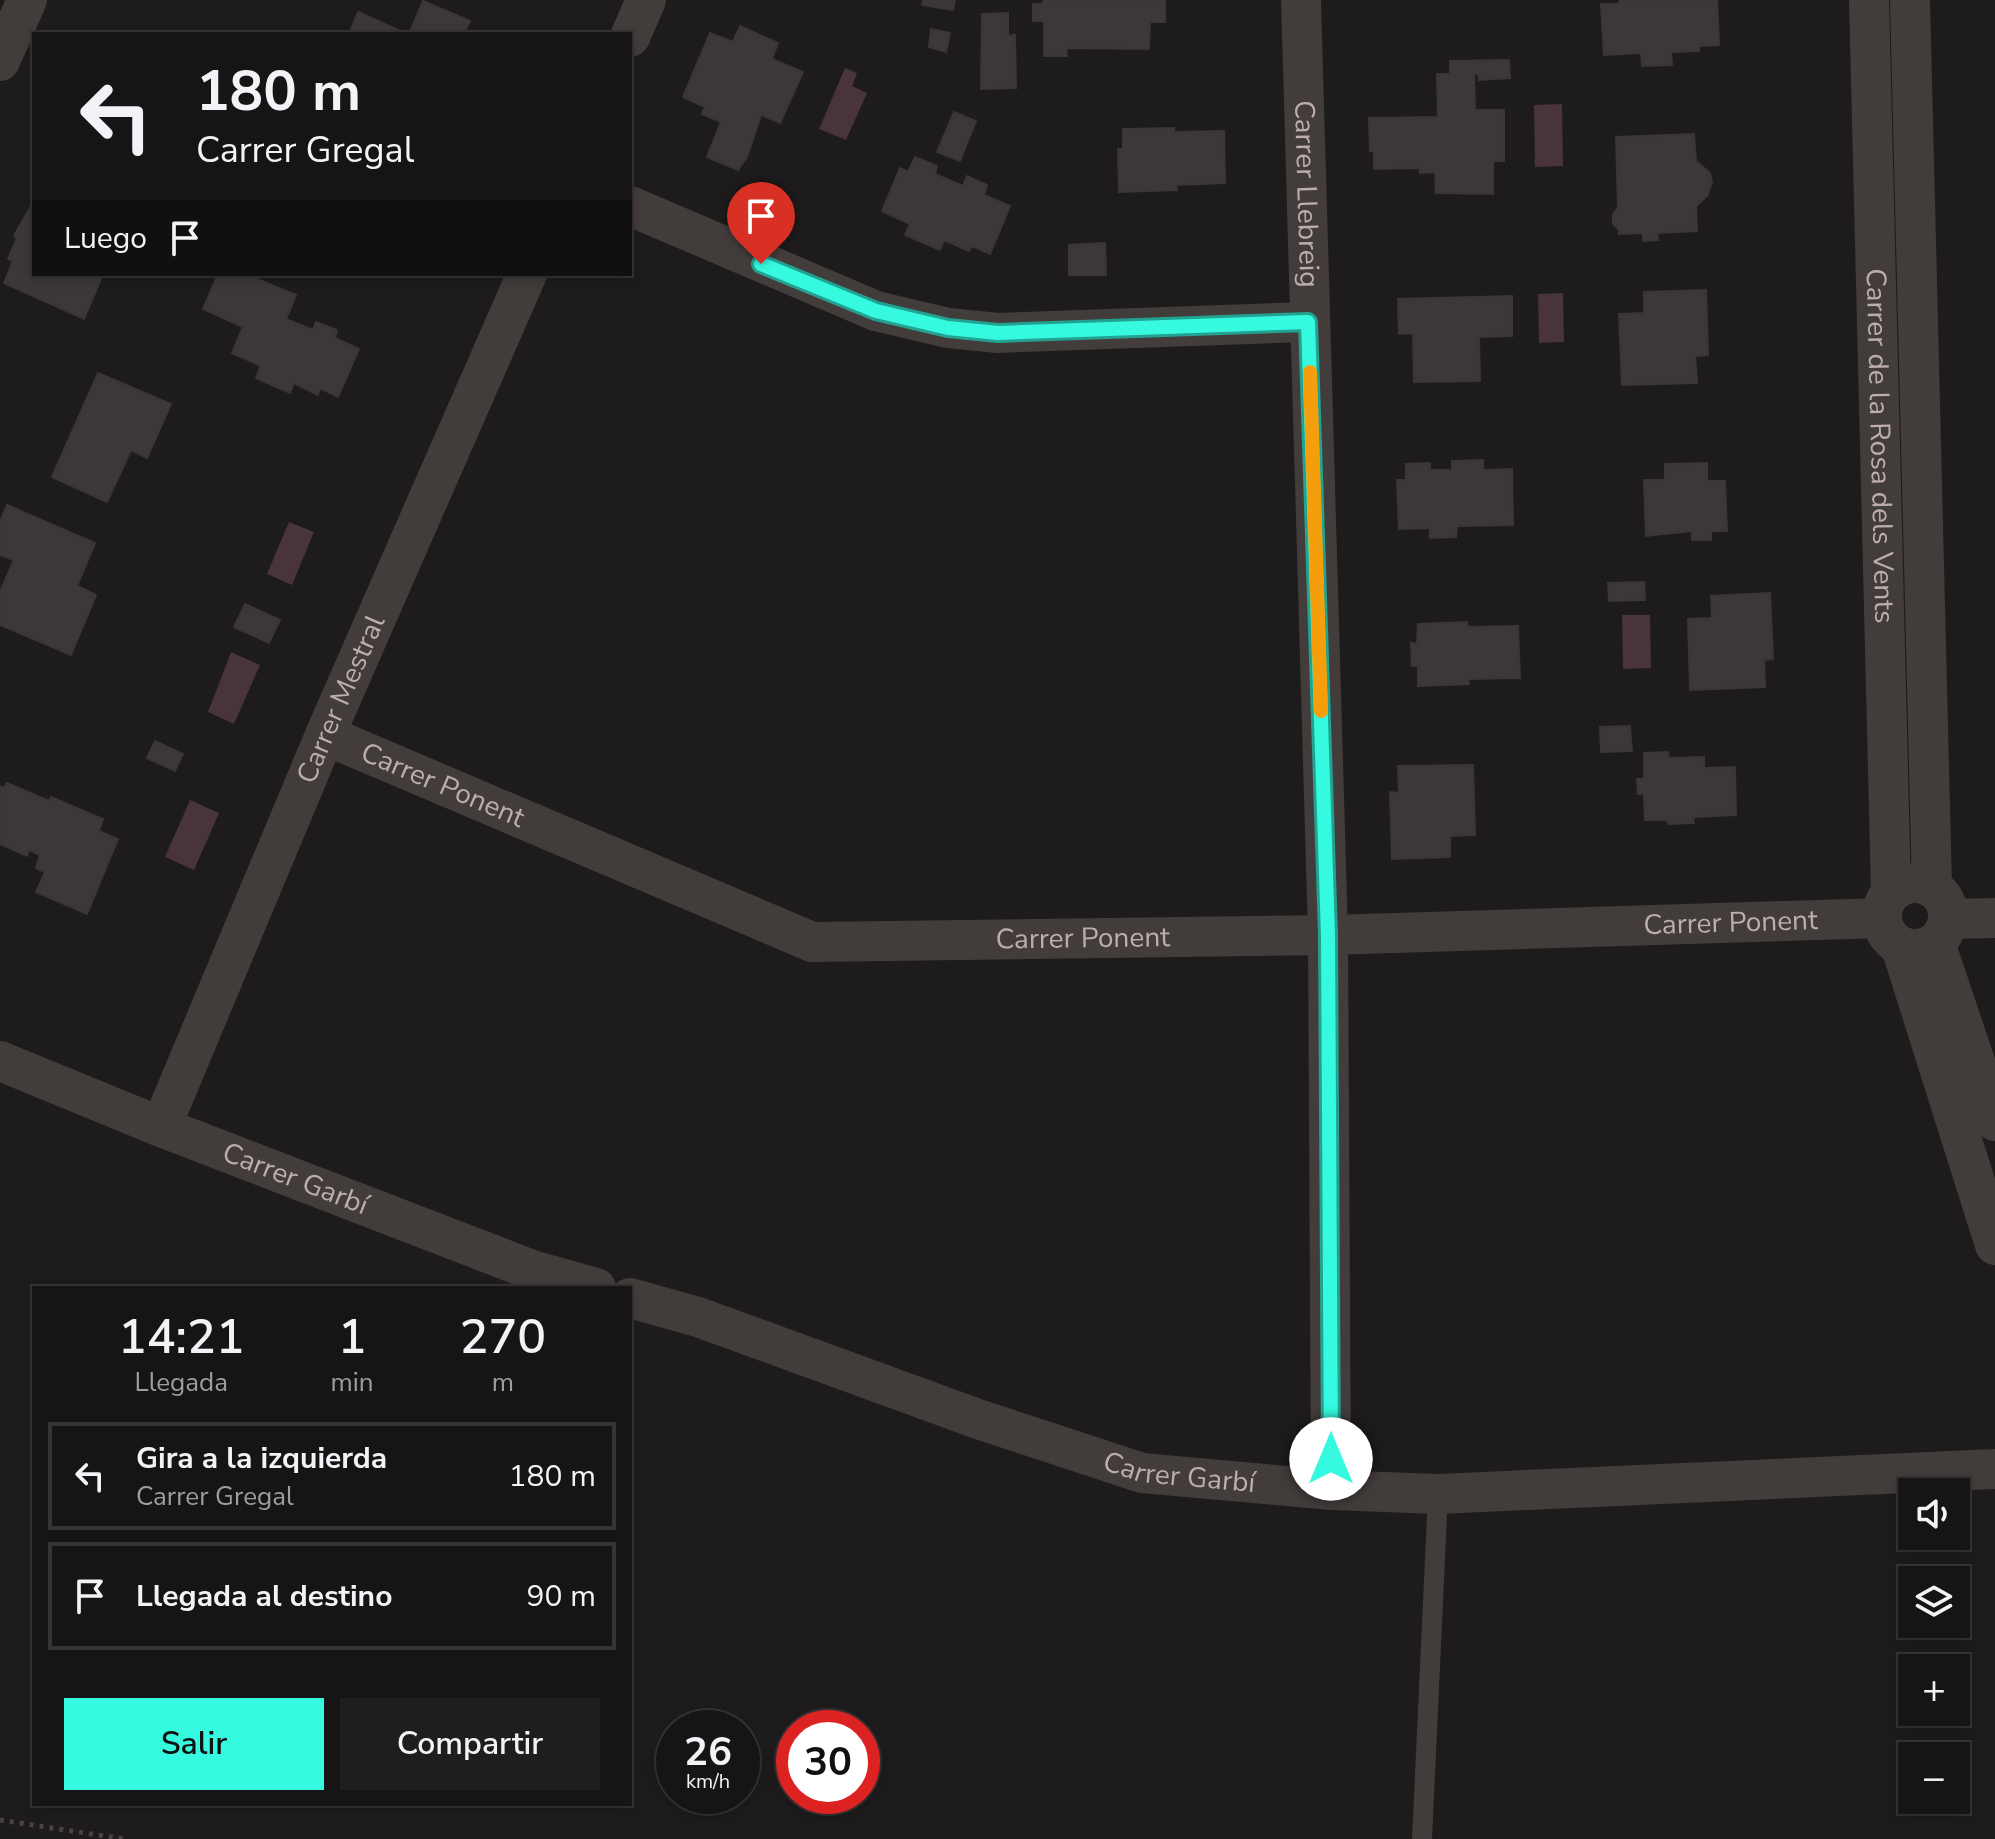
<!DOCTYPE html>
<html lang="es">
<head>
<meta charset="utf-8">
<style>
	:root { --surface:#161414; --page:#1f1d1d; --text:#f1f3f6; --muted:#9e9ea0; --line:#353334; --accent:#36fadf }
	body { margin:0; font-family:"Nunito Sans",sans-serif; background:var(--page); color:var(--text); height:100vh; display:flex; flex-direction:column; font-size:30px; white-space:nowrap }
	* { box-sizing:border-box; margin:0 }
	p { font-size:26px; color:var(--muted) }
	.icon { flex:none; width:44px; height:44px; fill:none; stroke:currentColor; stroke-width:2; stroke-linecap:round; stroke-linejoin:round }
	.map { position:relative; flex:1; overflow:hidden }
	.drawer { position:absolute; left:32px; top:1286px; width:600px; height:520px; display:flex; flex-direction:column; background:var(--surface); border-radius:0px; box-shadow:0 4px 12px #0003,0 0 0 2px var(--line) }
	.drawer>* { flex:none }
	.top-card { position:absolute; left:32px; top:32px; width:600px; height:244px; border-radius:0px; box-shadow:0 4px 12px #0003,0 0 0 2px var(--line); background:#161414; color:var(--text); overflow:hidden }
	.buttons { position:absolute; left:1898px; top:1478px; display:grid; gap:16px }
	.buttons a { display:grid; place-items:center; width:72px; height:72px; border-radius:0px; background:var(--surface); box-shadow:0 4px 12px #0003,0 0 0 2px var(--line); font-size:40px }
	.speed { position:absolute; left:656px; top:1710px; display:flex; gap:16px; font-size:40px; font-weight:700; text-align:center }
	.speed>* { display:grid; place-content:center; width:104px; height:104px; border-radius:50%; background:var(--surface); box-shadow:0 4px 12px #0003,0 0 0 2px var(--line); line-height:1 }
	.speed small { font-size:20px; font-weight:400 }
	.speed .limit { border:12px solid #d22; background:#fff; color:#111 }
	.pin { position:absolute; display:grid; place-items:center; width:68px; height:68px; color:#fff; margin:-82px -34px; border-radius:50% 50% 50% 0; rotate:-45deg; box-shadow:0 0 8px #0007 }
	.pin .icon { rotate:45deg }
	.me { position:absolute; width:88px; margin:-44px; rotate:0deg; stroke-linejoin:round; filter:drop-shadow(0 0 6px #0008) }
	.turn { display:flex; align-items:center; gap:28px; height:168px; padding:0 32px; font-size:36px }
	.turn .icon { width:104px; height:104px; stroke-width:2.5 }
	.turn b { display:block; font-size:56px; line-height:68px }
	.then { display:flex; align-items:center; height:76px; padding:0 32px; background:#0003; gap:16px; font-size:30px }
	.eta { display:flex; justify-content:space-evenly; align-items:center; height:136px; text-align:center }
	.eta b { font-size:48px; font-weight:600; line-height:56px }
	.action { display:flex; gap:16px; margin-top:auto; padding:16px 32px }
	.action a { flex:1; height:92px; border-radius:0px; background:var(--accent); color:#111; font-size:32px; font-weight:600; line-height:92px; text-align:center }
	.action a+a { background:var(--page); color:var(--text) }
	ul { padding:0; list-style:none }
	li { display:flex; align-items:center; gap:24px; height:108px; margin:0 16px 12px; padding:0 16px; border:4px solid var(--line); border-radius:0px }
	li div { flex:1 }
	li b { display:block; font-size:30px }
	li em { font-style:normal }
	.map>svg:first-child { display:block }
	.water { fill:#49343c }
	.building { fill:#3c3838; stroke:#393635; stroke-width:2 }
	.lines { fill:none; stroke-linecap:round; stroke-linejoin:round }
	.path { stroke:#4a4142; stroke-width:5; stroke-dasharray:4 6; stroke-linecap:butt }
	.lane { stroke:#423c3b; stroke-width:20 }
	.street { stroke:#423c3b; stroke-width:40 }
	.route-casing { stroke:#23a291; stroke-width:20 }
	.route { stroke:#36fadf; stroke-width:14 }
	.slow { stroke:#f59e0b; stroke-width:14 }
	.labels { text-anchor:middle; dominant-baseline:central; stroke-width:6; stroke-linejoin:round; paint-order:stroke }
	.street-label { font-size:28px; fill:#bdadaf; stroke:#181616 }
</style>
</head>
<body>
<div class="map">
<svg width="1995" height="1839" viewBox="0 0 1995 1839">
	<rect width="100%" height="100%" fill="#1d1b1b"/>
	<g class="water">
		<path d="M845 68 857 73 852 86 867 93 846 140 819 129Z"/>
		<path d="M1562 104 1563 166 1535 167 1534 105Z"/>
		<path d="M1563 293 1564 342 1539 343 1538 294Z"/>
		<path d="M289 522 314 532 292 585 267 574Z"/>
		<path d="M1622 615H1650L1651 668 1623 669Z"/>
		<path d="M231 652 260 665 234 724 208 712Z"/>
		<path d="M190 800 219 813 194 870 165 857Z"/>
	</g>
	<g class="building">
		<path d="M923 0H955L953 10 922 5Z"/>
		<path d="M1043 0H1165V22H1150L1149 49 1066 48 1067 56H1044V21H1033V4H1043Z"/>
		<path d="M1619 0H1717L1719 45 1699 46V51L1671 52 1672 65 1642 66 1641 53 1604 55 1601 4H1620Z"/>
		<path d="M423 1 470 21 464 34H409Z"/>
		<path d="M358 12 407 34H349Z"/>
		<path d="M1008 13V36L1015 35 1016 88 981 89 982 14Z"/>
		<path d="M740 26 778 43 772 59 803 72 780 123 761 115 747 157 738 170 707 157 721 122 702 114 705 107 683 97 710 33 733 42Z"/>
		<path d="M931 29 950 33 946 52 929 47Z"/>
		<path d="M1509 60 1510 78 1479 80V74H1474L1475 110H1504V161H1493V194L1436 193 1435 172 1420 173V168L1374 169V151H1370L1369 118 1438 117 1437 74H1450V61Z"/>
		<path d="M954 112 976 121 960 161 937 152Z"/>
		<path d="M1174 128V132L1224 131 1225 183 1176 185 1177 190 1119 192 1118 149H1123V129Z"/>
		<path d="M1694 134 1696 161 1710 173 1712 182 1707 196 1696 206 1697 231 1657 233 1658 240 1643 241V233L1619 234V230L1613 224V214L1618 208 1616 137Z"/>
		<path d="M915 157 937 166 935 174 963 186 967 176 987 185 984 195 1010 206 990 254 972 246 969 251 944 240 940 250 905 235 910 224 882 211 900 168 908 172Z"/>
		<path d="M33 202 34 274H103L84 319 4 283 13 261 8 259 17 238 14 236Z"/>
		<path d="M1105 243 1106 275H1069V245Z"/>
		<path d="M218 274H245L296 295 286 319 313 330 316 322 337 330 335 338 359 349 338 397 320 388 318 395 294 383 290 393 256 378 261 366 232 353 243 327 203 309Z"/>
		<path d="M1706 290 1708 355 1695 356 1697 383 1622 385 1619 314 1644 313V292Z"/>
		<path d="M1512 296V336L1479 337 1480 381 1414 382 1413 333 1399 334 1398 299Z"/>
		<path d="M98 373 171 404 147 458 131 450 107 502 52 477Z"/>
		<path d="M1483 460V470L1512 469 1513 525 1457 526 1456 537 1430 538V528L1399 529 1397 480H1406V464L1430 463V470H1452V461Z"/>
		<path d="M1707 463V481H1725L1727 531H1711V540H1692V531L1646 536 1644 480H1665V464Z"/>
		<path d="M7 505 95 543 77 586 96 595 71 655 0 625V592L14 560 0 555V522Z"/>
		<path d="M1644 582 1645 600 1609 601 1608 583Z"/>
		<path d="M1770 593 1773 659 1764 660 1765 687 1690 690 1688 619 1712 618 1711 596Z"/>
		<path d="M245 604 280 620 269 643 234 627Z"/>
		<path d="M1467 622 1468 627 1518 626 1520 678 1468 679 1469 684 1418 686V666H1412L1411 643 1417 644 1418 624Z"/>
		<path d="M1630 726 1632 751 1601 752 1600 727Z"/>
		<path d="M155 741 183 754 175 771 147 758Z"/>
		<path d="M1668 752 1669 758 1704 757V768L1735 767 1736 815 1693 817 1694 823 1668 824V820H1645L1644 794H1638L1637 779H1644V753Z"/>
		<path d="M1473 765 1475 835 1450 836V857L1392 859 1390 792 1399 793 1398 766Z"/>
		<path d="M7 783 49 801 51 797 103 819 99 831 118 839 87 914 36 892 45 872 36 868 40 855 29 850 27 856 0 844V786L4 788Z"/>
	</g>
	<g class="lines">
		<path class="path" d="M0 1820 124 1839"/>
		<path class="lane" d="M1422 1839 1438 1494"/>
		<g class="street">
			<path id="s1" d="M1301 0 1328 935 1331 1490"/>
			<path id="s2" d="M1869 0 1891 893"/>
			<path d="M1910 0 1932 887"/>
			<path d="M630 37 646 0"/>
			<path d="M0 61 27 0"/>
			<path d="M630 206 876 311 948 328 998 333 1308 322"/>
			<path id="s3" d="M325 735 812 942 1328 935 1882 918"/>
			<circle cx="1915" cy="916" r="33"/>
			<path d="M1948 919 1995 918"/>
			<path d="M1935 943 1995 1121"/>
			<path d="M1901 947 1995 1245"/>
			<path id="s4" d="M0 1061 161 1127 532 1270 596 1288"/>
			<path id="s5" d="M161 1127 325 735 527 274"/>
			<path id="s6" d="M630 1298 698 1317 978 1419 1142 1473 1331 1490 1438 1494 1995 1469"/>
		</g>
	</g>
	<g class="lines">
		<defs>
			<path id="route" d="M761 264 876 311 948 328 998 333 1308 322 1328 935 1331 1459"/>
		</defs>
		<use href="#route" class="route-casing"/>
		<use href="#route" class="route"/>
		<path class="slow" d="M1310 372 1321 711"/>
	</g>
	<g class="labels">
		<g class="street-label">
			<text stroke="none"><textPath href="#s1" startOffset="194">Carrer Llebreig</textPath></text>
			<text stroke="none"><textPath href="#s2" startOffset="446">Carrer de la Rosa dels Vents</textPath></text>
			<text stroke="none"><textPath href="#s5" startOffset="464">Carrer Mestral</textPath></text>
			<text stroke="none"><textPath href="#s3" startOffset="128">Carrer Ponent</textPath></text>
			<text stroke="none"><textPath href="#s3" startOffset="1448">Carrer Ponent</textPath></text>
			<text stroke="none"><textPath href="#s3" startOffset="800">Carrer Ponent</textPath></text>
			<text stroke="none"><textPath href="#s4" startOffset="318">Carrer Garbí</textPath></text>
			<text stroke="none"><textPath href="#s6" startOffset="578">Carrer Garbí</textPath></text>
		</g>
	</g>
</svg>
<div class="buttons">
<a><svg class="icon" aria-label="sound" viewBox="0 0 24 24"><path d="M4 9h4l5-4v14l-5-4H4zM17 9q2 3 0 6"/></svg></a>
<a><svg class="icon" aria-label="layers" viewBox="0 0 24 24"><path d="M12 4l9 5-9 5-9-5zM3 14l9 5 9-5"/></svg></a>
<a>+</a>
<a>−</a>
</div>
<div class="speed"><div>26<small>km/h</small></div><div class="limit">30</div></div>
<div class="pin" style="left:761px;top:264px;background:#d93025"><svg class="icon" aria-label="arrive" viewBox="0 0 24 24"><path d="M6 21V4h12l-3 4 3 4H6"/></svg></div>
<svg class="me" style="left:1331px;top:1459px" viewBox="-20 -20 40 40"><circle r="19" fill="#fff"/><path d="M0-13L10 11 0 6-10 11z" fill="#36fadf"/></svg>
<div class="top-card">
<div class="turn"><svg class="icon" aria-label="left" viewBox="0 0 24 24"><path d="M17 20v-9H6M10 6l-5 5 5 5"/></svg><div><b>180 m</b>Carrer Gregal</div></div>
<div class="then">Luego<svg class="icon" aria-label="arrive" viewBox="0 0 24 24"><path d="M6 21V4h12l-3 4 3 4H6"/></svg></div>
</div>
<section class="drawer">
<div class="eta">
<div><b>14:21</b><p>Llegada</p></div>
<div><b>1</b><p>min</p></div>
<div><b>270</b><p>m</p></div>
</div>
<ul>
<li><svg class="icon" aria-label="left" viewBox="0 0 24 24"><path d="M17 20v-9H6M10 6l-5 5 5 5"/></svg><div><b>Gira a la izquierda</b><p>Carrer Gregal</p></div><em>180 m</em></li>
<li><svg class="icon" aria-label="arrive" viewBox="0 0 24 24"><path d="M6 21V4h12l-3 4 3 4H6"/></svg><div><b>Llegada al destino</b></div><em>90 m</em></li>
</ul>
<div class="action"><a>Salir</a><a>Compartir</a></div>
</section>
</div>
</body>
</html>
